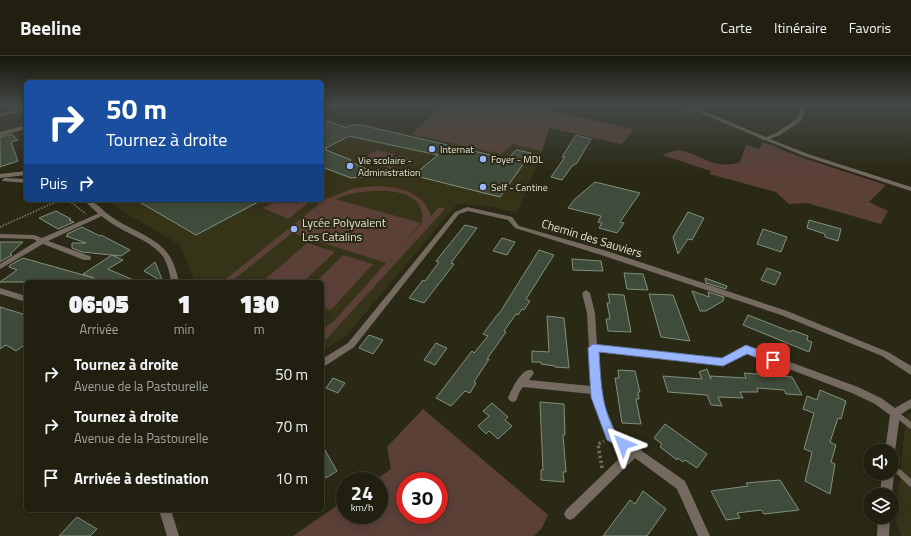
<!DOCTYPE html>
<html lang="fr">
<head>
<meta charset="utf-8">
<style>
	:root { --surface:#201f10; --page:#282719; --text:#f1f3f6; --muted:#a2a29f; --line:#3d3d30 }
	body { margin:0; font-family:"Titillium Web",sans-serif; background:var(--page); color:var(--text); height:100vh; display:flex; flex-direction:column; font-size:15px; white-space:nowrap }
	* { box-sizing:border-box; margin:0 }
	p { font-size:13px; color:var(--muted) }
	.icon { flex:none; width:22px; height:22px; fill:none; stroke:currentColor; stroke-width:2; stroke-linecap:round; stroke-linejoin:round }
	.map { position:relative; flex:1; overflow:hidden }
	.sheet { position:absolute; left:24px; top:224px; width:300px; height:232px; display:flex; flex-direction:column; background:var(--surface); border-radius:6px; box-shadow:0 2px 10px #0003,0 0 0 1px var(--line) }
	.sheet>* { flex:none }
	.banner { position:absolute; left:24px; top:24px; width:300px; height:122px; border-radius:6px; box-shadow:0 2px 10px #0003,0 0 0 1px var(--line); background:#1a4fa0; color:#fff; overflow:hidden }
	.fabs { position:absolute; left:863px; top:388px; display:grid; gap:8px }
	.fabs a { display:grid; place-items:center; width:36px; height:36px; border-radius:50%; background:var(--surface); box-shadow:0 2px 10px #0003,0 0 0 1px var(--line); font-size:20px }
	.speed { position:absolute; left:336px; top:416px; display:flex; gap:8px; font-size:20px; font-weight:700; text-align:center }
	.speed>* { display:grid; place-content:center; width:52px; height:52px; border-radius:50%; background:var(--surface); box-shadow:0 2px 10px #0003,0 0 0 1px var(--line); line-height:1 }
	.speed small { font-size:10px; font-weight:400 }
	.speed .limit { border:6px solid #d22; background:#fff; color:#111 }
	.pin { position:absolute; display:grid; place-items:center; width:34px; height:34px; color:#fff; margin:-17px; border-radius:8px; box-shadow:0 2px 6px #0006 }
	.me { position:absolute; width:44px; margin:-22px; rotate:316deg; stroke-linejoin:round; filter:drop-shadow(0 0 3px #0008) }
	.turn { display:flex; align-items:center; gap:14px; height:84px; padding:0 16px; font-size:18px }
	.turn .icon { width:52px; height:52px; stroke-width:2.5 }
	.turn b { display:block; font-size:28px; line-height:34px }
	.then { display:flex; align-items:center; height:38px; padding:0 16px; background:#0003; gap:8px; font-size:15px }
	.eta { display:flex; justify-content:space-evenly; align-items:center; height:68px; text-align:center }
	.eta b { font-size:24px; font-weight:800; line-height:28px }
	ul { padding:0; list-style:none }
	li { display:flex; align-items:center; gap:12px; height:52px; padding:0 16px }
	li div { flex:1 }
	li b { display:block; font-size:15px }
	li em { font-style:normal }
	header { display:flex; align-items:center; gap:24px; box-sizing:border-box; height:56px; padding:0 20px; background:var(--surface); border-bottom:1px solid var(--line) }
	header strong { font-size:19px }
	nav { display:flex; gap:22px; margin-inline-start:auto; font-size:14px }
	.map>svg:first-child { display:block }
	.built { fill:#353318 }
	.green { fill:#5b4038; fill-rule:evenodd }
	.building { fill:#404c3b; stroke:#83907d }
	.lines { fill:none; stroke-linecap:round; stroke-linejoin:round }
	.path-far1 { stroke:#706f5e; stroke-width:2; stroke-dasharray:1.5 1.5; stroke-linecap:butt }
	.path { stroke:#706f5e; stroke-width:3.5; stroke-dasharray:2.5 2.5; stroke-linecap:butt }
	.service { fill:#746a5f; fill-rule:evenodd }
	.minor { fill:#746a5f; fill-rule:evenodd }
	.tertiary { fill:#746a5f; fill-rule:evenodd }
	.route { fill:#98b5fd; stroke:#6376a4 }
	.poi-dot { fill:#98b5fd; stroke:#2a2915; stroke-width:1.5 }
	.labels { text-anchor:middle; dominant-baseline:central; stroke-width:4; stroke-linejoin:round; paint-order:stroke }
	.far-poi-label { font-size:10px; fill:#e4e3d7; stroke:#2a2915; text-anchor:start }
	.poi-label { font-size:12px; fill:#e4e3d7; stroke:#2a2915; text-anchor:start }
	.street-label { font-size:12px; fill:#e4e3d7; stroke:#2a2915 }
</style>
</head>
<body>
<header>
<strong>Beeline</strong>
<nav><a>Carte</a><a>Itinéraire</a><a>Favoris</a></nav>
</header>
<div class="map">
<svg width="911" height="480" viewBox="0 0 911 480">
	<rect width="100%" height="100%" fill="#2a2915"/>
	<g class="built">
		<path d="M322 59 347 68 363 67 501 98 512 88 542 95 517 157 494 151 457 148 347 279 322 295V226H195L180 189 104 144H322Z"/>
		<path d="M911 357V480H901L896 465 906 359Z"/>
	</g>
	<g class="green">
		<path d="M444 49H550L546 54 634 73 622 88 549 72 542 95 512 88 501 98 411 78Z"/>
		<path d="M763 86 803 102 886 129 869 146 888 155 881 168 807 147 789 148 776 136 709 118 711 115 662 99C668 97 677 93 683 95 706 101 714 114 740 106L746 89 759 93Z"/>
		<path d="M377 94 413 103 404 110 397 108 390 113 363 102Z"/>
		<path d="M380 130C402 132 423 136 431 160L439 151 445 153 322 288V274L334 265 421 168C432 125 358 132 335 143L421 167 386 207 292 177 231 226H222L324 144 354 132Z"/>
		<path d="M279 144H312L288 163 263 152Z"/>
		<path d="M307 187 335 196 303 226H262Z"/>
		<path d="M343 199 373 208 331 254 322 251V226H316Z"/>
		<path d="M423 353 548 459 542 472 534 480H293L345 444V459H379V425H374L391 413 387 391ZM405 425H439V459H405Z"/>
	</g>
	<g class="building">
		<path d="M322 63 347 72 352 69H361L508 103 516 94 531 97 500 141 416 120 422 112 438 99 349 80 324 93 351 104 349 105 381 120 351 122 322 111Z"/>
		<path d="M12 78 18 84 11 86 18 105 0 111V81Z"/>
		<path d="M576 79 591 83 577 107 572 110 562 124 551 121 565 101H562Z"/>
		<path d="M595 126 640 137 620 166 624 167 617 177 599 172 602 167 598 166 601 160 568 152 575 143Z"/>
		<path d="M136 144H262L196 179Z"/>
		<path d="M56 155 71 163 69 164 74 166 58 173 39 162Z"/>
		<path d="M688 156 704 162 692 184 688 183 678 198 673 181Z"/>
		<path d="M809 164 841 173 838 185 825 181V178L807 172Z"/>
		<path d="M465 169 477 172 451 207 454 208 424 247 409 242 423 224 425 225 439 206 436 205Z"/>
		<path d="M82 171 100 180 101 179 130 194 121 200 82 196 72 192V187H86L66 180 68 179 67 178Z"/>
		<path d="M763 173 787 181 781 196 757 188Z"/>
		<path d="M502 182 515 186 507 199 493 195Z"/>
		<path d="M0 186H23L10 198 12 199 0 206Z"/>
		<path d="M539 194 554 199 526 243 530 245 524 254 522 253 518 259 516 258 504 275 506 276 487 303H489L474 326 476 327 470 337 465 335 451 350 436 342 472 295 474 297 488 280 483 278 498 258H499Z"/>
		<path d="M112 199 123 204 108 213 138 226H103L98 224 97 226H0L17 214 9 211 10 209 23 202 94 222 83 218Z"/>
		<path d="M572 203 601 205 603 215 573 214Z"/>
		<path d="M155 206 163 226 144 215Z"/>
		<path d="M767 212 781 217 775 229 761 224Z"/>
		<path d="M624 217 643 218 648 234 627 233Z"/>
		<path d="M705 222 727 230 726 233 706 227Z"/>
		<path d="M692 235 709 241 708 236 724 241 723 245 706 255H700Z"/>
		<path d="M608 238 624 239 631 276 608 275 606 263H610L607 247H610Z"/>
		<path d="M649 238 673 239 690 285 661 281Z"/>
		<path d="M0 251 26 259V288L16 295 6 289 0 293Z"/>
		<path d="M748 259 791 276 792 274 808 280 807 284 812 286 809 296 743 269Z"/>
		<path d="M547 260 564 262 569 312 555 311V310L541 308V306H532V295L549 296Z"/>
		<path d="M369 279 383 284 373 298 359 292Z"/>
		<path d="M436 287 447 292 435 309 424 304Z"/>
		<path d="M707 313 711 323 710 320 746 322 744 317 792 321 802 339 786 338 784 334 757 332 758 336H740L743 342 718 341 722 350 711 349 707 339 668 336 663 320 702 323 699 316Z"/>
		<path d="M618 314 635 315 640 336H638L639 343H636L641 368 622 367 615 322H619Z"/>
		<path d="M333 322 345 327 338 337 326 332Z"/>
		<path d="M820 334 846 345 841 363 838 362 830 386 836 389 831 406 835 408 830 438 805 425 812 396 804 393 814 357 803 353 807 340 817 344Z"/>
		<path d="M540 346 564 348 565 379H563L566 416H563L564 426 541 424V414H543Z"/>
		<path d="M492 347 508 361 505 364 512 370 498 383 489 375 486 378 478 370 489 360 483 355Z"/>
		<path d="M665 368 707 398 697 412 685 404 683 406 678 402 677 404 660 391 662 388 654 382Z"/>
		<path d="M322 389 337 415 326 422 322 415Z"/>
		<path d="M780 424 799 454 764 458 761 454 737 457 740 462 726 464 711 435 748 430 746 427Z"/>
		<path d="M643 435 666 453 647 480H603L630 444 635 448Z"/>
		<path d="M77 461 97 473 90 480H59Z"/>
	</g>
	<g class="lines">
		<g class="path-far1">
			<path d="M72 144 71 146 86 158"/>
			<path d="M0 171 60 144"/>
		</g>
		<path class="path" d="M602 412 598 388 604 385"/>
		<g class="service">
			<path d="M895 354 897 355 911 366V373L909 372 893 359 892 357 893 355Z"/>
			<path d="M892 410 901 414 911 423V431L909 430 897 418 892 416Z"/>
		</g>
		<g class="minor">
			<path d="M682 49H689L766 81 776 77 798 62 802 49H806L802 64 780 79 770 83 808 98 911 131V135L804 100 765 84H762V83Z"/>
			<path d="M25 52 26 54 0 60V58Z"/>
			<path d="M26 69V73L0 80V76Z"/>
			<path d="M26 115V119L0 122V118Z"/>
			<path d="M5 122 26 123V127L3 125 2 124Z"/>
			<path d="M467 151 512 161 519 170 607 195 787 255 888 296 911 310V319L882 300 781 259 601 199 515 172 508 164 468 155 459 158 354 291 322 312V303L348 287 455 156Z"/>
			<path d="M102 156 104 157V159L48 185 90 200 91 202 90 204H84L43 188 0 213V208L37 185 33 183 0 182V178L34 179 42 182Z"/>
			<path d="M0 232 26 240V246L0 238Z"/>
			<path d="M586 234 590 237 595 257 597 289 722 302 746 290 858 331 881 342 895 352 911 343V352L900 359 895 395 894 398 892 399V395H885L890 359 875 348 852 337 747 297 723 310 598 296 601 341 616 377 685 425 710 480H698L677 433 635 402 574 462 570 464 566 462 564 458 566 454 626 396 608 383 591 338 523 331 520 335 516 345 513 346 510 345 508 342C511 334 522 311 532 314L534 317 529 324 591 330 587 257 582 237Z"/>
			<path d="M892 414 894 417 892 439H880L882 417H892Z"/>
			<path d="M878 461H890L889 480H877Z"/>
		</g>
		<g class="tertiary">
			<path d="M22 49H26V59L24 58Z"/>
			<path d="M84 144C95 144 101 153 109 159 126 172 149 178 164 193 173 202 176 214 179 226H171C170 218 168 210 164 202 154 187 135 181 121 173 107 165 94 155 84 144Z"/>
			<path d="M159 454H171L179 480H167Z"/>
		</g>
	</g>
	<linearGradient id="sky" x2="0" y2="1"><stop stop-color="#17170c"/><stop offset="0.42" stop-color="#444946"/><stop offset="1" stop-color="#444946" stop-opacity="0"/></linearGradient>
	<rect width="911" height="117" fill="url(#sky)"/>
	<path class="route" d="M593 288 722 302 746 289 777 301 778 304 773 308 747 298 723 310 599 296C601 324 601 351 615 375 619 381 626 382 629 388L627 392 623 393 607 384 591 341 588 292Z"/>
	<g class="poi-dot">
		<circle cx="432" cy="93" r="4"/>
		<circle cx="483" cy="103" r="4"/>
		<circle cx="350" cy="110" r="4"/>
		<circle cx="483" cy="131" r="4"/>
		<circle cx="294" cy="173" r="4"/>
	</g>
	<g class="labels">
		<g class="far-poi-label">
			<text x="440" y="93">Internat</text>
			<text x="491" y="103">Foyer - MDL</text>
			<text x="358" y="104">Vie scolaire -<tspan x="358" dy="12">Administration</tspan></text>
			<text x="491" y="131">Self - Cantine</text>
		</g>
		<g class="poi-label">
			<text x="302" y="166">Lycée Polyvalent<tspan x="302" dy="14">Les Catalins</tspan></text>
		</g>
		<g class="street-label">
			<text transform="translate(592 182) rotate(17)">Chemin des Sauviers</text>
		</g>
	</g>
</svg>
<div class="fabs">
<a><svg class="icon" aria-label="sound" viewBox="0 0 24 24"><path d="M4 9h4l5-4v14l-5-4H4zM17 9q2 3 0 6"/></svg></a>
<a><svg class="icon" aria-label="layers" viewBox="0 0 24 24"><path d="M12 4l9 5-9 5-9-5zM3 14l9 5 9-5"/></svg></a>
</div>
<div class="speed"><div>24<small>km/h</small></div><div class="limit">30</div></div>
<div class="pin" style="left:773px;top:304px;background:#d93025"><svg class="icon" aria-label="arrive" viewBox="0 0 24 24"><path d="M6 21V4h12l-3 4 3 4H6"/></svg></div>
<svg class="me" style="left:623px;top:388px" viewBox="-20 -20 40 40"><path d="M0-17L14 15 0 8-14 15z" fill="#98b5fd" stroke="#fff" stroke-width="4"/></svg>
<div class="banner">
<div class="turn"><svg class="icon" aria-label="right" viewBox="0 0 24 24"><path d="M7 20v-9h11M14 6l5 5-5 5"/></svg><div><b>50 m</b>Tournez à droite</div></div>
<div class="then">Puis<svg class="icon" aria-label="right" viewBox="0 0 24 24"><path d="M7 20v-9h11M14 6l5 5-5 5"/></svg></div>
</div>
<section class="sheet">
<div class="eta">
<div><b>06:05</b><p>Arrivée</p></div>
<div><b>1</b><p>min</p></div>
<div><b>130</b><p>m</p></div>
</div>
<ul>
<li><svg class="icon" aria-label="right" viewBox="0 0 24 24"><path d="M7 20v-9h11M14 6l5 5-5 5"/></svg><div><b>Tournez à droite</b><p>Avenue de la Pastourelle</p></div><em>50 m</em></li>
<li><svg class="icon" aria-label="right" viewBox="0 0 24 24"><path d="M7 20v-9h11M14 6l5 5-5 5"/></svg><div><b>Tournez à droite</b><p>Avenue de la Pastourelle</p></div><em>70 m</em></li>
<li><svg class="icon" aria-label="arrive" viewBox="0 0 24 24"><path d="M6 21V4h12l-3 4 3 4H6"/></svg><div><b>Arrivée à destination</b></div><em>10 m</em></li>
</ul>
</section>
</div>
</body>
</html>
